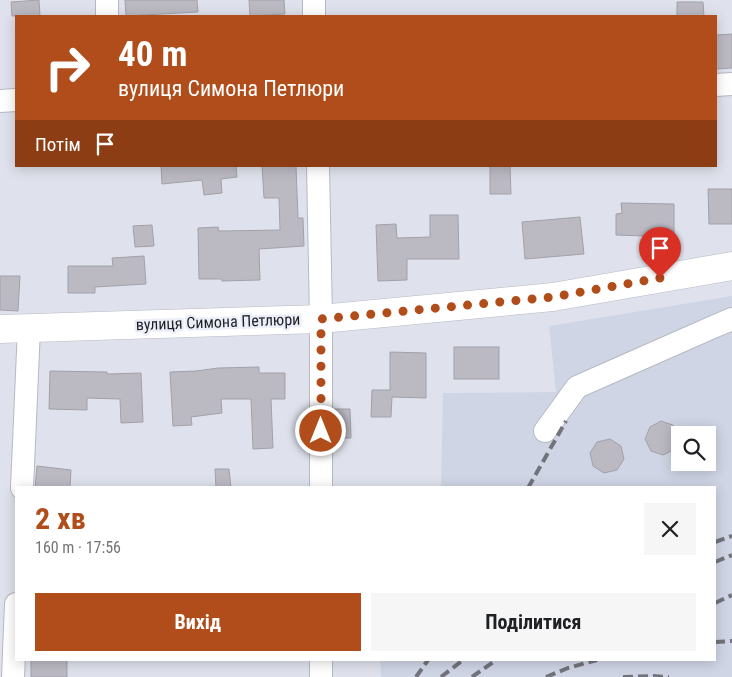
<!DOCTYPE html>
<html lang="uk">
<head>
<meta charset="utf-8">
<style>
	:root { --surface:#fff; --page:#f6f6f6; --text:#202124; --muted:#757577; --accent:#b14d1a }
	body { margin:0; font-family:"Roboto Condensed",sans-serif; background:var(--page); color:var(--text); height:100vh; display:flex; flex-direction:column; font-size:19px; white-space:nowrap }
	* { box-sizing:border-box; margin:0 }
	p { font-size:16px; color:var(--muted) }
	.icon { flex:none; width:28px; height:28px; fill:none; stroke:currentColor; stroke-width:2; stroke-linecap:round; stroke-linejoin:round }
	.map { position:relative; flex:1; overflow:hidden }
	.panel { position:absolute; left:15px; top:486px; width:701px; height:175px; display:flex; flex-direction:column; background:var(--surface); border-radius:0px; box-shadow:0 2px 12px #0003 }
	.panel>* { flex:none }
	.top-card { position:absolute; left:15px; top:15px; width:702px; height:152px; border-radius:0px; box-shadow:0 2px 12px #0003; background:#b14d1a; color:#fff; overflow:hidden }
	.tools { position:absolute; left:671px; top:426px; display:grid; gap:10px }
	.tools a { display:grid; place-items:center; width:45px; height:45px; border-radius:0px; background:var(--surface); box-shadow:0 2px 12px #0003; font-size:25px }
	.pin { position:absolute; display:grid; place-items:center; width:42px; height:42px; color:#fff; margin:-51px -21px; border-radius:50% 50% 50% 0; rotate:-45deg; box-shadow:0 0 5px #0007 }
	.pin .icon { rotate:45deg }
	.me { position:absolute; width:55px; margin:-28px; rotate:0deg; stroke-linejoin:round; filter:drop-shadow(0 0 4px #0008) }
	.turn { display:flex; align-items:center; gap:18px; height:105px; padding:0 20px; font-size:22px }
	.turn .icon { width:65px; height:65px; stroke-width:2.5 }
	.turn b { display:block; font-size:35px; line-height:42px }
	.then { display:flex; align-items:center; height:48px; padding:0 20px; background:#0003; gap:10px; font-size:19px }
	.round { display:grid; place-items:center; flex:none; width:52px; height:52px; border-radius:0px; background:var(--page) }
	.head { display:flex; align-items:center; justify-content:space-between; height:85px; padding:0 20px }
	h1 { font-size:30px; font-weight:700; line-height:38px; color:var(--accent) }
	.button { display:flex; gap:10px; margin-top:auto; padding:10px 20px }
	.button a { flex:1; height:58px; border-radius:0px; background:var(--accent); color:#fff; font-size:20px; font-weight:700; line-height:58px; text-align:center }
	.button a+a { background:var(--page); color:var(--text) }
	.map>svg:first-child { display:block }
	.built { fill:#d0d5e6; fill-rule:evenodd }
	.building { fill:#bbbac3; stroke:#a2a1aa }
	.lines { fill:none; stroke-linecap:round; stroke-linejoin:round }
	.minor-casing { stroke:#b6b9c2; stroke-width:24 }
	.major-casing { stroke:#b6b9c2; stroke-width:29 }
	.minor { stroke:#fff; stroke-width:22 }
	.major { stroke:#fff; stroke-width:28 }
	.rail { stroke:#72747b; stroke-width:4; stroke-dasharray:10 5; stroke-linecap:butt }
	.route { stroke:#b14d1a; stroke-width:9; stroke-dasharray:0 16.2 }
	.labels { text-anchor:middle; dominant-baseline:central; stroke-width:5; stroke-linejoin:round; paint-order:stroke }
	.street-label { font-size:16px; fill:#1e1f23; stroke:#eceff9 }
</style>
</head>
<body>
<div class="map">
<svg width="732" height="677" viewBox="0 0 732 677">
	<rect width="100%" height="100%" fill="#dfe2ec"/>
	<path class="built" d="M732 296V677H381L380 660H715V488L441 487 443 393 556 392 549 326ZM680 435H708V462H680Z"/>
	<g class="building">
		<path d="M39 0 40 16H12L11 2Z"/>
		<path d="M125 0H197L198 12 126 16Z"/>
		<path d="M249 0H284L285 14 250 16Z"/>
		<path d="M677 2H703L704 16H677Z"/>
		<path d="M732 34V68L716 69V35Z"/>
		<path d="M161 166H236L237 177 221 179 222 193 204 195 202 180 162 184Z"/>
		<path d="M262 166H296L298 218H303L304 246 259 249 260 280 222 281V279H199L198 228 218 227 219 231 280 230 279 198H264Z"/>
		<path d="M490 166H510L511 194H490Z"/>
		<path d="M708 189H732V224H709Z"/>
		<path d="M621 203 674 204V237L616 235V214L622 213Z"/>
		<path d="M430 215H458L459 259H407V280L378 281 376 225 396 224 397 238 430 237Z"/>
		<path d="M580 217 584 254 525 259 522 222Z"/>
		<path d="M152 225 154 246 135 247 133 226Z"/>
		<path d="M144 256 146 284 95 287V293H68V266H113L112 258Z"/>
		<path d="M0 276H20L18 311 0 310Z"/>
		<rect x="454" y="347" width="45" height="32"/>
		<path d="M390 352 426 353V398L392 397 391 417H371L372 390H390Z"/>
		<path d="M259 367V373H285V399H271L273 448 253 449 251 399H221L222 413 191 417 192 425 173 426 170 372 196 371 218 368Z"/>
		<path d="M50 371 107 372V374L141 373 143 422 121 423 120 399 87 398V410L49 409Z"/>
		<path d="M334 409H350L351 438H334Z"/>
		<path d="M661 421 673 425 679 437 675 449 663 455 651 451 645 439 650 427Z"/>
		<path d="M610 439 621 446 624 459 617 470 604 473 593 466 590 453 597 442Z"/>
		<path d="M37 466 71 470 70 488H35Z"/>
		<path d="M215 469H229L231 488H216Z"/>
		<rect x="31" y="660" width="36" height="17"/>
	</g>
	<g class="lines">
		<defs>
			<g id="minor">
				<path d="M107 0V16"/>
				<path d="M314 0V16"/>
				<path d="M716 85 732 84"/>
				<path d="M0 101 16 100"/>
				<path d="M318 166 321 319V488"/>
				<path d="M545 431 577 387 713 327 732 319"/>
				<path d="M22 488 29 328"/>
				<path d="M321 660V677"/>
				<path d="M13 677 16 604"/>
			</g>
			<path id="major" d="M0 329 321 319 553 297 732 266"/>
		</defs>
		<use href="#minor" class="minor-casing"/>
		<use href="#major" class="major-casing"/>
		<use href="#minor" class="minor"/>
		<use href="#major" class="major"/>
		<g class="rail">
			<path d="M528 488 566 421"/>
			<path d="M715 542 732 536"/>
			<path d="M715 562 732 555"/>
			<path d="M715 603 732 595"/>
			<path d="M715 642 732 641"/>
			<path d="M416 677 428 660"/>
			<path d="M441 677 463 660"/>
			<path d="M472 677 496 660"/>
			<path d="M546 677 568 668 597 660"/>
			<path d="M623 677 653 676 669 677"/>
		</g>
	</g>
	<g class="lines">
		<path class="route" d="M321 431V319L553 297 660 278"/>
	</g>
	<g class="labels">
		<g class="street-label">
			<text transform="translate(218 322) rotate(-2)">вулиця Симона Петлюри</text>
		</g>
	</g>
</svg>
<div class="tools">
<a><svg class="icon" aria-label="search" viewBox="0 0 24 24"><circle cx="10" cy="10" r="6"/><path d="M15 15l6 6"/></svg></a>
</div>
<div class="pin" style="left:660px;top:278px;background:#d93025"><svg class="icon" aria-label="arrive" viewBox="0 0 24 24"><path d="M6 21V4h12l-3 4 3 4H6"/></svg></div>
<svg class="me" style="left:321px;top:431px" viewBox="-20 -20 40 40"><circle r="17" fill="#b14d1a" stroke="#fff" stroke-width="3"/><path d="M0-11L8 9 0 5-8 9z" fill="#fff"/></svg>
<div class="top-card">
<div class="turn"><svg class="icon" aria-label="right" viewBox="0 0 24 24"><path d="M7 20v-9h11M14 6l5 5-5 5"/></svg><div><b>40 m</b>вулиця Симона Петлюри</div></div>
<div class="then">Потім<svg class="icon" aria-label="arrive" viewBox="0 0 24 24"><path d="M6 21V4h12l-3 4 3 4H6"/></svg></div>
</div>
<section class="panel">
<div class="head"><div><h1>2 хв</h1><p>160 m · 17:56</p></div><a class="round"><svg class="icon" aria-label="close" viewBox="0 0 24 24"><path d="M6 6l12 12M18 6L6 18"/></svg></a></div>
<div class="button"><a>Вихід</a><a>Поділитися</a></div>
</section>
</div>
</body>
</html>
